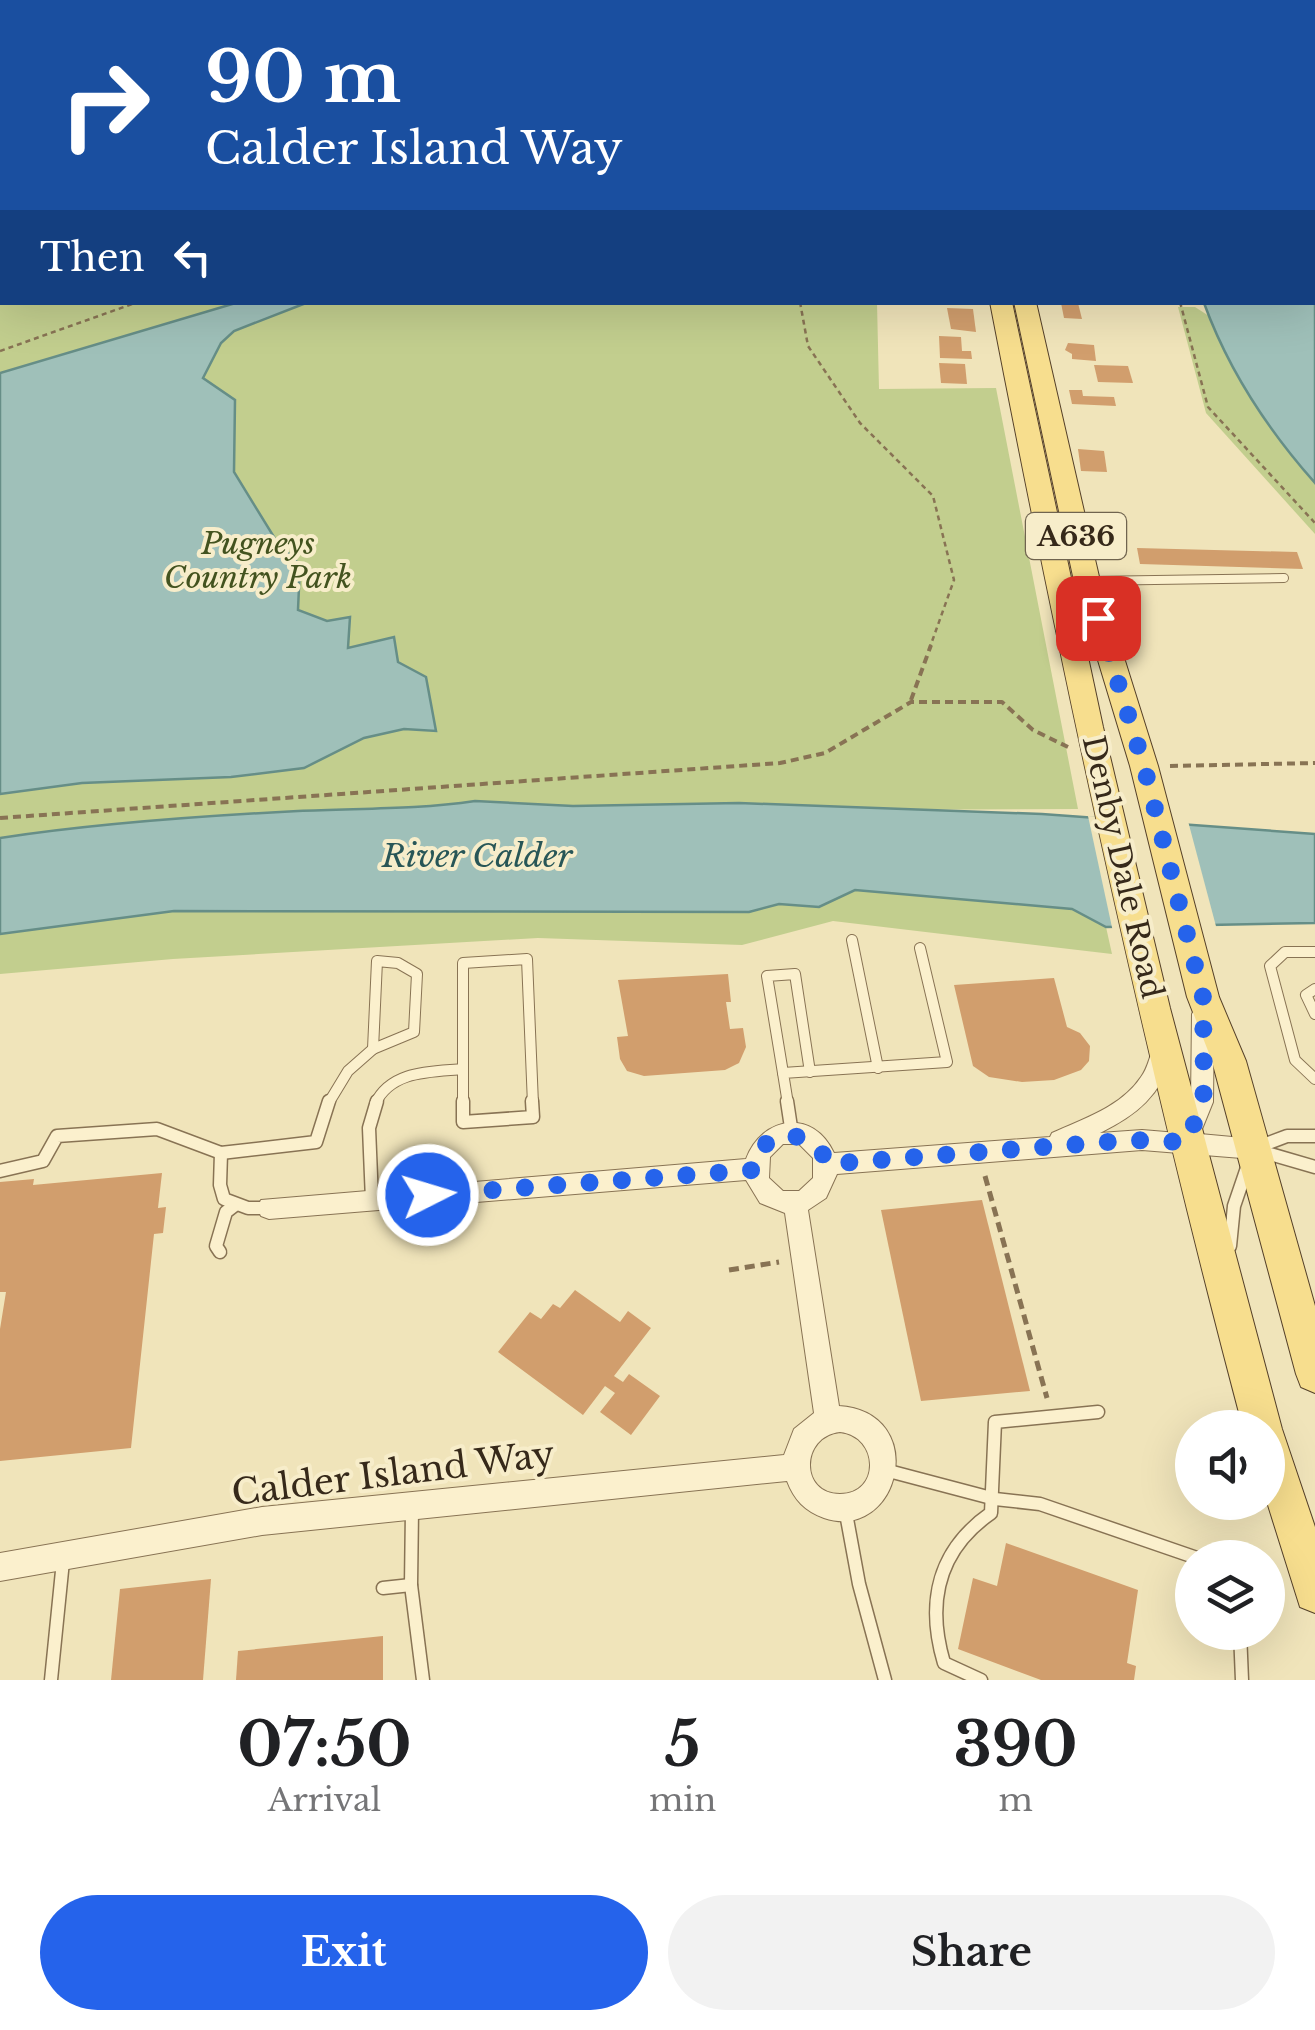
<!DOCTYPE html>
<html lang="en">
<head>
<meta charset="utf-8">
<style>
	:root { --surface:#fff; --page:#f2f2f2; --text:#202124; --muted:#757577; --accent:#2563eb }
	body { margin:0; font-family:"Libre Baskerville",serif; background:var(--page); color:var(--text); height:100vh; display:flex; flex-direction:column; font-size:38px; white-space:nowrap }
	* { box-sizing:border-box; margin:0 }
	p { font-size:32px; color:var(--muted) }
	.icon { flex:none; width:55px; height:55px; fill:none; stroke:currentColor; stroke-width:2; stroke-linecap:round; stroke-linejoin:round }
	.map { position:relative; height:1680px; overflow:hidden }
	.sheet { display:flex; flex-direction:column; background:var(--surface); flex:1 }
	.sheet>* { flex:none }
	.guide { position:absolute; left:0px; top:0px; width:1315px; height:305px; box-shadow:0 10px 40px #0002; background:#1a4fa0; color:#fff; overflow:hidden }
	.fabs { position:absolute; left:1175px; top:1410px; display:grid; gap:20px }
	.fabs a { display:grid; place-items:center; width:110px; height:110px; border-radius:50%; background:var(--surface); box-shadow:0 10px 40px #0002; font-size:50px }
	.pin { position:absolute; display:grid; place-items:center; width:85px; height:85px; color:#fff; margin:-42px; border-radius:20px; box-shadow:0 5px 15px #0006 }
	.me { position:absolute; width:110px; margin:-55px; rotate:85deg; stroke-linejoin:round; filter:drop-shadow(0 0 8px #0008) }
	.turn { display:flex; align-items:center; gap:35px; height:210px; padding:0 40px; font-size:45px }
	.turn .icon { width:130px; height:130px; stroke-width:2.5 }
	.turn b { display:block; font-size:70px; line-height:85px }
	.then { display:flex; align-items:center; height:95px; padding:0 40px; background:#0003; gap:20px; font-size:38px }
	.eta { display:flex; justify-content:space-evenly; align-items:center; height:170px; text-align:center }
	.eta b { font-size:60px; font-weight:700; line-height:70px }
	.action { display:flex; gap:20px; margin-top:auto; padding:20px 40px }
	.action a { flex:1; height:115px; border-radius:60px; background:var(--accent); color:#fff; font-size:40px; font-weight:700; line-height:115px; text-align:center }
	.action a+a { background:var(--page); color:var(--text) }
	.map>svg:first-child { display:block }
	.green { fill:#c2ce8e }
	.water { fill:#9fc0b9; stroke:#668e87; stroke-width:2.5 }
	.pier { fill:#f0e4ba }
	.building { fill:#d19e6d }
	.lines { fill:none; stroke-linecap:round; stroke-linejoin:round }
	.lane-far3-casing { stroke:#887354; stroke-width:8 }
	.lane-far2-casing { stroke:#887354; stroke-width:10 }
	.lane-far1-casing { stroke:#887354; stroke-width:12 }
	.lane-casing { stroke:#887354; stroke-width:15 }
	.street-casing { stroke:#887354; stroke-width:2 }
	.primary-casing { stroke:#554029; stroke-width:2 }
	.path-far2 { stroke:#887354; stroke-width:2.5; stroke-dasharray:5 4; stroke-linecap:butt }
	.path-far1 { stroke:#887354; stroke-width:4; stroke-dasharray:8 5; stroke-linecap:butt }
	.path { stroke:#887354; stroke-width:5; stroke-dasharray:10 6; stroke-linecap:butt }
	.lane-far3 { stroke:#fbf0cd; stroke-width:6 }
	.lane-far2 { stroke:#fbf0cd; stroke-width:8 }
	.lane-far1 { stroke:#fbf0cd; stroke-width:10 }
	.lane { stroke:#fbf0cd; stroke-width:12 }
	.street { fill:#fbf0cd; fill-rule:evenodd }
	.primary { fill:#f7de8e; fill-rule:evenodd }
	.route { stroke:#2563eb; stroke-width:18; stroke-dasharray:0 32.4 }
	.labels { text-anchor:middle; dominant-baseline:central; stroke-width:8; stroke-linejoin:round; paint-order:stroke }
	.shield { fill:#f7edca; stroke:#70644f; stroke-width:2.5 }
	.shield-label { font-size:28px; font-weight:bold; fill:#36291a }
	.park-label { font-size:30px; font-style:italic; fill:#43531f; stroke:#f7edca }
	.street-label { font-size:30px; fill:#36291a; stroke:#f7edca }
	.water-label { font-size:32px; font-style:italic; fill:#285657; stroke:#f7edca }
	.near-street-label { font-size:35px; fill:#36291a; stroke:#f7edca }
</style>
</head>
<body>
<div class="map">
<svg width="1315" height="1680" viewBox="0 0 1315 1680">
	<rect width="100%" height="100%" fill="#f0e4ba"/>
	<g class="green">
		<path d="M0 0H915L2 2V302L877 303 879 389 996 388 1078 809 314 812 0 861Z"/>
		<path d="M1178 307H1195L1212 318 1315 481V534L1206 413Z"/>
		<path d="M855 890 1072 909 1106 927 1112 954 833 921 742 945 538 938 173 959 0 974V934L174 911 749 912 779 904 819 907Z"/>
	</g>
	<g class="water">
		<path d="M0 0H283L2 2 0 192Z"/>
		<path d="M1315 24V483C1268 430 1228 369 1204 303L1312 302Z"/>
		<path d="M239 302 306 303 234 331 221 343 203 378 235 400 234 472 277 542 300 565 298 610 327 621 350 617 348 648 394 637 398 662 426 677 436 731 404 729 364 738 304 768 231 777 82 783 0 794V373Z"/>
		<path d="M475 801 573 806 739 803 1042 814 1315 834V923L1106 927 1072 909 855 890 819 907 779 904 749 912 174 911 0 934V838C98 823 199 816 298 811 358 808 415 810 475 801Z"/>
	</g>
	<path class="pier" d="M1088 816 1188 821 1217 930 1113 932Z"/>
	<g class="building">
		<path d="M1061 303H1078L1082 319 1064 318Z"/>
		<path d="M947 308 973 309 976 332 951 329Z"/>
		<path d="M939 336 961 337 962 351H971L972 359 940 358Z"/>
		<path d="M1068 343 1094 345 1096 361 1072 359V354L1065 350Z"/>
		<path d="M939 363 965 364 967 384 941 383Z"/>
		<path d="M1094 365 1128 366 1133 383 1098 382Z"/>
		<path d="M1069 390H1082L1083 396 1114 397 1116 406 1072 404Z"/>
		<path d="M1078 449 1104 451 1107 472 1081 471Z"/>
		<path d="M1137 548 1297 552 1303 569 1140 564Z"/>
		<path d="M728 974 731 1002H726L730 1029 743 1028 746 1047 739 1063 725 1070 644 1076 627 1071 620 1059 617 1037 628 1036 618 980Z"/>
		<path d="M1054 978 1067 1027 1080 1033 1090 1046 1089 1061 1081 1070 1054 1080 1022 1082 989 1077 973 1066 954 985Z"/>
		<path d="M162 1173 158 1208 166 1207 163 1233 154 1234 131 1448 0 1461V1329L6 1292H0V1182L34 1179 33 1185Z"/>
		<path d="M982 1200 1030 1391 921 1401 881 1210Z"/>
		<path d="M575 1290 620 1322 628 1311 651 1328 614 1376 623 1382 629 1374 660 1396 631 1435 600 1412 615 1393 605 1386 583 1415 498 1352 530 1312 541 1319 553 1304 560 1308Z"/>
		<path d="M1006 1543 1138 1590 1127 1663 1136 1666 1134 1680H1041L958 1649 973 1578 997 1586Z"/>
		<path d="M211 1579 203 1680H111L120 1589Z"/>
		<path d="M383 1636V1680H236L238 1651Z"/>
	</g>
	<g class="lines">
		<defs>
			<g id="lane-far3">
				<path d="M465 0 470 2"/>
				<path d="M414 2 420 0"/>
				<path d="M538 2 543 0"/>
				<path d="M591 2 595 0"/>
			</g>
			<path id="lane-far2" d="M1088 581 1284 578"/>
			<g id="lane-far1">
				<path d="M852 940 878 1068"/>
				<path d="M1315 952H1285L1270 966 1295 1060 1315 1079"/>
				<path d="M377 961 398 963 417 974 414 1032 373 1049Z"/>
				<path d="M1315 989 1306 995 1315 1014"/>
				<path d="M783 1073 767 976 795 974 810 1072"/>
				<path d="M328 1104 348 1071 373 1049"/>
				<path d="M375 1104C391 1070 431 1072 463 1069"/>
				<path d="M463 1104V963L527 959 533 1104"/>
				<path d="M788 1104 783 1073 947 1062 920 948"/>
			</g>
			<g id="lane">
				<path d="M463 1101V1122L533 1117 532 1101"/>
				<path d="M787 1101 792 1134"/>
				<path d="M1258 1147 1287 1136H1315"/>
				<path d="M1260 1151 1315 1167"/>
				<path d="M221 1153 220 1185 224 1199 248 1208H268"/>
				<path d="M0 1171 43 1161 57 1136 157 1129 221 1153 316 1142 329 1101"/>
				<path d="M372 1200 369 1128 377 1101"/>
				<path d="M1230 1246 1234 1206 1248 1165"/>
				<path d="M220 1252 216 1246 226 1212 235 1205"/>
				<path d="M885 1470 995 1499 1040 1504 1197 1558"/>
				<path d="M845 1508 859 1584 885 1680"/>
				<path d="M412 1510 411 1585 423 1680"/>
				<path d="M383 1588 411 1585"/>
				<path d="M1240 1632 1242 1680"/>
				<path d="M51 1680 63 1561"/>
				<path d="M981 1680 944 1663C926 1602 938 1550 991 1513L995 1422 1098 1412"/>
			</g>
			<path id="street" d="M1203 1005 1211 1008 1214 1014 1213 1102 1200 1134 1254 1139 1262 1142 1266 1149 1262 1156 1254 1159 1142 1150 837 1174 826 1198 808 1210 839 1406C931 1412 900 1543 824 1518 805 1511 794 1500 787 1481L262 1535 0 1581V1553L262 1507 784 1455 794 1429 814 1413 785 1213 760 1203 746 1180 269 1219 261 1216 257 1208 261 1200 746 1159C762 1116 813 1108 834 1153L1050 1137 1052 1133C1083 1119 1121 1107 1141 1077 1148 1068 1149 1057 1154 1047L1162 1045 1170 1047 1173 1054C1161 1095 1137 1115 1100 1133L1142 1130 1178 1133 1191 1102 1192 1014 1195 1008ZM783 1144H799L813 1158V1178L799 1191H783L769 1178 770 1157ZM840 1432C879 1436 881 1494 840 1494 799 1494 801 1436 840 1432Z"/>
			<g id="primary">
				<rect x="973" y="0" width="16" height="2"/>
				<path d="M990 302H1012L1103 727 1170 1008 1282 1429 1315 1527V1613L1300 1607 1267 1502 1268 1428H1243C1144 1056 1063 680 990 302Z"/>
				<path d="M1014 302H1036L1100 581 1158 766 1219 997 1246 1061 1315 1306V1393L1301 1387 1296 1374 1212 1061 1187 997 1130 766 1074 581Z"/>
			</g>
		</defs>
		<use href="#lane-far3" class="lane-far3-casing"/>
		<use href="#lane-far2" class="lane-far2-casing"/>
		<use href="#lane-far1" class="lane-far1-casing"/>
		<use href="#lane" class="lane-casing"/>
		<use href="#street" class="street-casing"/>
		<use href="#primary" class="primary-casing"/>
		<g class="path-far2">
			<path d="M784 0 788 2"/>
			<path d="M1129 0 1139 2"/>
			<path d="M1255 0 1259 2"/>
			<path d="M722 2 726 0"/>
			<path d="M1144 2 1157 0"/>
			<path d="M1300 2 1311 0"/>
			<path d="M800 302 808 346 860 423 933 496 954 580 930 647"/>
			<path d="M1180 302 1208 407 1315 523"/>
			<path d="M0 351 138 302"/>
		</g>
		<g class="path-far1">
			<path d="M911 700 931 645"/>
			<path d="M1170 766 1315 763"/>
			<path d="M0 818 780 763 825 753 911 702H1002L1033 730 1068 747"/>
		</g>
		<g class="path">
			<path d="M985 1176 1047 1398"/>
			<path d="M729 1270 779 1262"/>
		</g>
		<use href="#lane-far3" class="lane-far3"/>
		<use href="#lane-far2" class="lane-far2"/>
		<use href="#lane-far1" class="lane-far1"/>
		<use href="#lane" class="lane"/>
		<use href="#street" class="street"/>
		<use href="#primary" class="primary"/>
	</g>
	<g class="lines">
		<path class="route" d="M428 1195 754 1170C758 1125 813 1126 828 1164L1133 1140 1185 1142 1200 1112 1204 1091 1203 997 1144 766 1098 618"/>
	</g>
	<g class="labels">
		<rect class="shield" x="1026" y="513" width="100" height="46" rx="8"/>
		<g class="shield-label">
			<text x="1076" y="536">A636</text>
		</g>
		<g class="park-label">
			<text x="258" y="543">Pugneys<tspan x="258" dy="34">Country Park</tspan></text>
		</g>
		<g class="street-label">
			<text transform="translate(1123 867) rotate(77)">Denby Dale Road</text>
		</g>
		<g class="water-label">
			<text x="477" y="856">River Calder</text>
		</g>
		<g class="near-street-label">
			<text transform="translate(393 1473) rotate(-7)">Calder Island Way</text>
		</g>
	</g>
</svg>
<div class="fabs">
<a><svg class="icon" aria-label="sound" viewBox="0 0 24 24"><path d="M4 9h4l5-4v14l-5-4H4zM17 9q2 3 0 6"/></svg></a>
<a><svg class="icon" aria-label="layers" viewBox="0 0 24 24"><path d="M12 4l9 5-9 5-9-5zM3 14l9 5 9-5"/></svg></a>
</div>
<div class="pin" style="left:1098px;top:618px;background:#d93025"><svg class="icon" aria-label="arrive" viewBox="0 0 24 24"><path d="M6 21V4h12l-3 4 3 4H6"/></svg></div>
<svg class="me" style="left:428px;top:1195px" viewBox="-20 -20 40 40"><circle r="17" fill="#2563eb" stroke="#fff" stroke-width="3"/><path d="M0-11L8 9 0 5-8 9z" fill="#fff"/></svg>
<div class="guide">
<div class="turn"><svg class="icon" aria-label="right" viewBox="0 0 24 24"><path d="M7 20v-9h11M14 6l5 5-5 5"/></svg><div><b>90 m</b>Calder Island Way</div></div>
<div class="then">Then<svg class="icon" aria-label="left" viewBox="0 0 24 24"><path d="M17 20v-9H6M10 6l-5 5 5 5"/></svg></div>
</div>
</div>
<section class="sheet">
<div class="eta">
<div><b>07:50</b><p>Arrival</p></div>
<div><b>5</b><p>min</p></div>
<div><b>390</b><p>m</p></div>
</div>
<div class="action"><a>Exit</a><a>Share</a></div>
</section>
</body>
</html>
